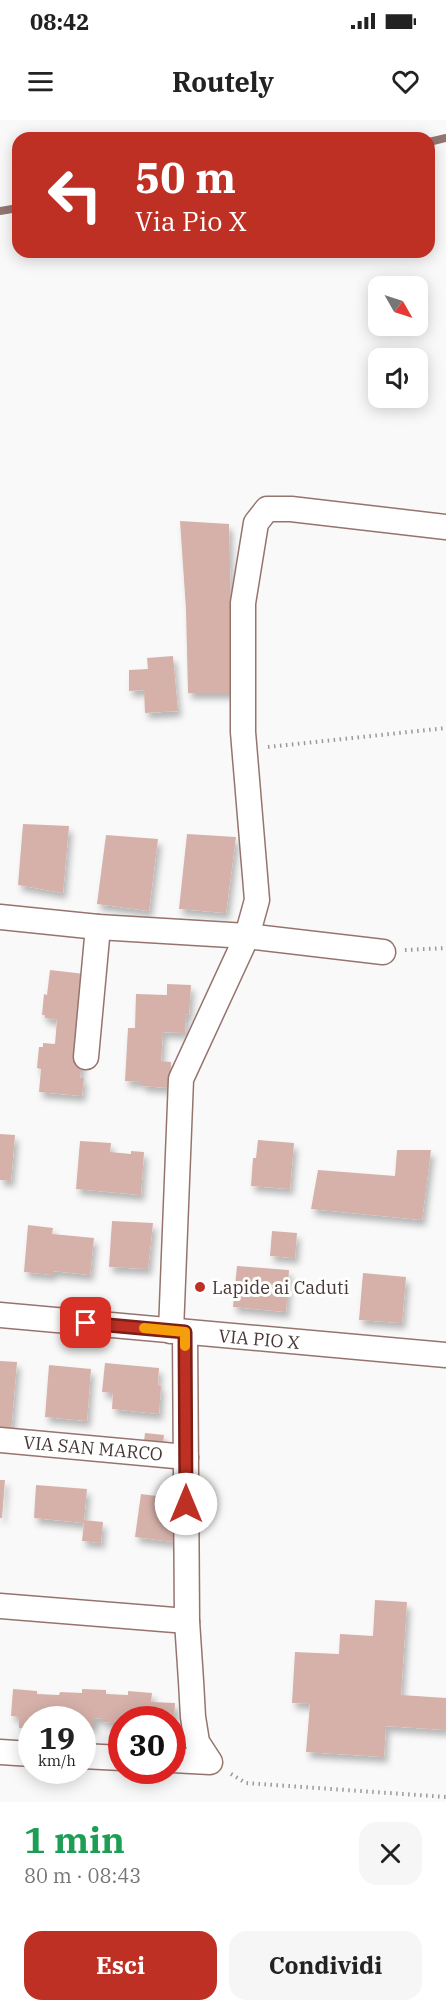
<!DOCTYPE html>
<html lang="it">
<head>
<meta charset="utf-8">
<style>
	:root { --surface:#fff; --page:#f6f6f6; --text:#222; --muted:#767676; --accent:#be3024 }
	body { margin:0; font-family:"IBM Plex Serif",serif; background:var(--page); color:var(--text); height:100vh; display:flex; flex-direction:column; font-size:22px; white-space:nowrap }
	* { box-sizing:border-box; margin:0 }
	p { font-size:20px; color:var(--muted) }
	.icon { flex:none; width:33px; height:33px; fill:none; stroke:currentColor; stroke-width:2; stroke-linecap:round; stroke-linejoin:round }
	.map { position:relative; height:1682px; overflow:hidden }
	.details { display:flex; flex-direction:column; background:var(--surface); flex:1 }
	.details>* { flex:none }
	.hud { position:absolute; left:12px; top:12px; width:423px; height:126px; border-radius:18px; box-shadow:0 3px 15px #0003; background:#be3024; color:#fff; overflow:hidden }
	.needle { width:39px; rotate:129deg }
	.controls { position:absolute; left:368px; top:156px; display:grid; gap:12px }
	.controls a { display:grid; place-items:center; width:60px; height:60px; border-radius:12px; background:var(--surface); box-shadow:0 3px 15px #0003; font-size:30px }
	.speed { position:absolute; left:18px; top:1586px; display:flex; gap:12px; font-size:30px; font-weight:700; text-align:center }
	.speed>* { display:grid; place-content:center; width:78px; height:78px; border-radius:50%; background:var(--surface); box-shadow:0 3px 15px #0003; line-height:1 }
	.speed small { font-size:15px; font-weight:400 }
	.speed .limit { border:9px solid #d22; background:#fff; color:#111 }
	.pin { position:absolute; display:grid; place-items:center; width:51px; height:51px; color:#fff; margin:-26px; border-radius:12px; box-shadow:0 3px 9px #0006 }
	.me { position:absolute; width:66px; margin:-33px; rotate:0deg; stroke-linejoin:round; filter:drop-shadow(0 0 4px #0008) }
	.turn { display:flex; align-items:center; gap:21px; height:126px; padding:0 24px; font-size:27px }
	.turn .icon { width:78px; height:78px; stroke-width:2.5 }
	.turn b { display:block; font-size:42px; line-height:51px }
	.round { display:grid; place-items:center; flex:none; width:63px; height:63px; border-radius:18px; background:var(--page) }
	.headline { display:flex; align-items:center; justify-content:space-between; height:102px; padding:0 24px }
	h1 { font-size:36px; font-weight:700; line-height:45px; color:#1e9e55 }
	.primary-button { display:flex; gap:12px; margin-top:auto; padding:12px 24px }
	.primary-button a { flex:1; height:69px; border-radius:18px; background:var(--accent); color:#fff; font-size:24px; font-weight:700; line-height:69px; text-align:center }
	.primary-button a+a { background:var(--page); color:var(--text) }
	.status { display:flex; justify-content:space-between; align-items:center; height:42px; padding:0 30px; background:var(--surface); direction:ltr }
	.status svg { height:16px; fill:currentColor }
	header { display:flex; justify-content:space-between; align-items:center; height:78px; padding:0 24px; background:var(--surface); font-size:27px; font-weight:700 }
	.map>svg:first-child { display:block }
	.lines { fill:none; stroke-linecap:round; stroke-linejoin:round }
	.stream { stroke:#937672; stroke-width:8 }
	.building { fill:#d6b1aa; filter:url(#shadow) }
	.minor-casing { stroke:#96746e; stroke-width:27 }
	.path { stroke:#9f9796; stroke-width:4; stroke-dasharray:1.5 4.5; stroke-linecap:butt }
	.minor { stroke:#fff; stroke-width:24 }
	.route-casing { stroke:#7c1f17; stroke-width:15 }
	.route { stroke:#be3024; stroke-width:10 }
	.slow { stroke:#f59e0b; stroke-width:10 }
	.poi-dot { fill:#be3024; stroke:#fff; stroke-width:2 }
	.labels { text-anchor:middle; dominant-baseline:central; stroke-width:6; stroke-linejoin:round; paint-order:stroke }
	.poi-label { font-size:18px; fill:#473735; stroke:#fff; text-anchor:start }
	.street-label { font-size:18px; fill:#473735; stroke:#fff }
</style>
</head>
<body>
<div class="status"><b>08:42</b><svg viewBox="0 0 49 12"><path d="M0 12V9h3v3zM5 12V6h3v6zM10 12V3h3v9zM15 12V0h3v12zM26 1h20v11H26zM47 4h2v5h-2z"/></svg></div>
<header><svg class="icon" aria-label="menu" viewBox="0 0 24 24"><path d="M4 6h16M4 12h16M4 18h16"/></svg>Routely<svg class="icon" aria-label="heart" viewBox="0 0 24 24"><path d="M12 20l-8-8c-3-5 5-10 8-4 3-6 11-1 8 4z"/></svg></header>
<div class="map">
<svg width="446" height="1682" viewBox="0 0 446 1682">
	<defs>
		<filter id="shadow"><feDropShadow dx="3.5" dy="6" stdDeviation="3" flood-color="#0004"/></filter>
	</defs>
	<rect width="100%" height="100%" fill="#f9f9f9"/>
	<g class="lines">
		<g class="stream">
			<path d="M429 22 446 18"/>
			<path d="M0 91 18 88"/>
		</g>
	</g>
	<g class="building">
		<path d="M180 401 229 404 233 573H188L186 489Z"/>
		<path d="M173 536 178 591 145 593 144 570 129 571V550L148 549 147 538Z"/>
		<path d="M23 704 69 706 63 773 18 765Z"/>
		<path d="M187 714 236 717 226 793 179 789Z"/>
		<path d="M106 715 158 719 149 791 97 784Z"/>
		<path d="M50 850 93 855 80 958H84L82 976 39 972 41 949 37 948 39 927H43V923L55 924 57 900 45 898V895H42L44 874 47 875Z"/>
		<path d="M167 864 191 865 189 895 186 894 185 913 163 912 161 941 171 942 170 968 142 966V962L125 961 128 908H135L136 874 167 875Z"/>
		<path d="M0 1014 15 1015 11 1061 0 1060Z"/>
		<path d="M258 1020 294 1023 290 1069 251 1066 253 1038H256Z"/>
		<path d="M80 1021 111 1023 110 1032 131 1034V1031L144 1032 141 1075 76 1069Z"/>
		<path d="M397 1030H431L422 1100 311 1089 318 1050 395 1056Z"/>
		<path d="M112 1101 153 1103 148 1149 109 1147Z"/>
		<path d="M28 1105 53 1108 52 1114 94 1118 90 1155 53 1151V1155L24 1152Z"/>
		<path d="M272 1111 297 1113 295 1138 270 1136Z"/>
		<path d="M237 1146 289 1150 286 1192 233 1187Z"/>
		<path d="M363 1153 406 1157 402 1203 359 1200Z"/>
		<path d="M0 1241 17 1242 11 1311 0 1310Z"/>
		<path d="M105 1243 159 1248 158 1265 161 1266 159 1294 112 1289 113 1273 102 1272Z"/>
		<path d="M49 1245 91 1249 87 1301 45 1297Z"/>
		<path d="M145 1313 164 1315 163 1324 144 1322Z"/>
		<path d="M0 1360H5L2 1398H0Z"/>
		<path d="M36 1365 87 1369 84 1400 103 1402 101 1423 82 1421 84 1403 34 1398Z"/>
		<path d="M141 1374 179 1379 174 1422 135 1417Z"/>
		<path d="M375 1480 407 1482 401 1575 446 1578V1610L386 1606 384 1637 306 1632 310 1584 292 1583 295 1532 339 1534 340 1514 373 1516Z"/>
		<path d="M13 1569 37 1571V1574L59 1575 60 1572 82 1573V1569L106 1570V1574L128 1575V1571L152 1573 151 1582 175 1583 174 1599H122V1612H113V1603L104 1602V1599L94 1598V1607L82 1606V1599H32V1608H19V1597L11 1596Z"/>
	</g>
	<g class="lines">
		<defs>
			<g id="minor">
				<path d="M0 797 98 807 247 816 383 832"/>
				<path d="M86 937 98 807"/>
				<path d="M0 1195 446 1235"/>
				<path d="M171 1211 181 959 247 816 257 780 243 612V483L256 403 267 389H291L446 407"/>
				<path d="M0 1320 186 1337"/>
				<path d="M0 1486 187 1501"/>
				<path d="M0 1632 32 1634"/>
				<path d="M82 1636 122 1638"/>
				<path d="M172 1640 210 1642 197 1622 193 1597 191 1561 187 1501 185 1212"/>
			</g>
		</defs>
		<use href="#minor" class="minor-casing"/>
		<g class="path">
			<path d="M268 627 446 608"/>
			<path d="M405 830 446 828"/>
			<path d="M231 1654 246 1663 446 1677"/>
		</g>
		<use href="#minor" class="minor"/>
	</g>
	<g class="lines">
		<defs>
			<path id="route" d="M86 1203 185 1212 186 1384"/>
		</defs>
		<use href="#route" class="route-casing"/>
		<use href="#route" class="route"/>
		<path class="slow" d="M144 1208 185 1212V1226"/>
	</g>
	<circle class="poi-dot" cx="200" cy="1167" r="6"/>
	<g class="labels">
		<g class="poi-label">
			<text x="212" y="1167">Lapide ai Caduti</text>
		</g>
		<g class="street-label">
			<text transform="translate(259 1219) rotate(5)">VIA PIO X</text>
			<text transform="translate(93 1328) rotate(5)">VIA SAN MARCO</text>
		</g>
	</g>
</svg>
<div class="controls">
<a><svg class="needle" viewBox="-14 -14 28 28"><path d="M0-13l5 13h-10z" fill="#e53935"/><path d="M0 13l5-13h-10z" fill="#767676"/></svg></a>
<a><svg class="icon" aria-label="sound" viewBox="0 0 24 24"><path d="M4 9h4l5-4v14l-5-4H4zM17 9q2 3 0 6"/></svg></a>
</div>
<div class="speed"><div>19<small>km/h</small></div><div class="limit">30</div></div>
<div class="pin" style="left:86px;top:1203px;background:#d93025"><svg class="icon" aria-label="arrive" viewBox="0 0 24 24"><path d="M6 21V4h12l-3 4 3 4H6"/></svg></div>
<svg class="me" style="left:186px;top:1384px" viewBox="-20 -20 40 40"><circle r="19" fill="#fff"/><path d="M0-13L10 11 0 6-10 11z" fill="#be3024"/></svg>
<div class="hud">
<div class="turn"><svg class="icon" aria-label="left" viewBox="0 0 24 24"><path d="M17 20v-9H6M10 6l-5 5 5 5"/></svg><div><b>50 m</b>Via Pio X</div></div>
</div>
</div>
<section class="details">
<div class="headline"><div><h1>1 min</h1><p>80 m · 08:43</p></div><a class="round"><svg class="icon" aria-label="close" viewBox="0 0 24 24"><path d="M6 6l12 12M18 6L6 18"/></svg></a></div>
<div class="primary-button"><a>Esci</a><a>Condividi</a></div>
</section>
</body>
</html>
